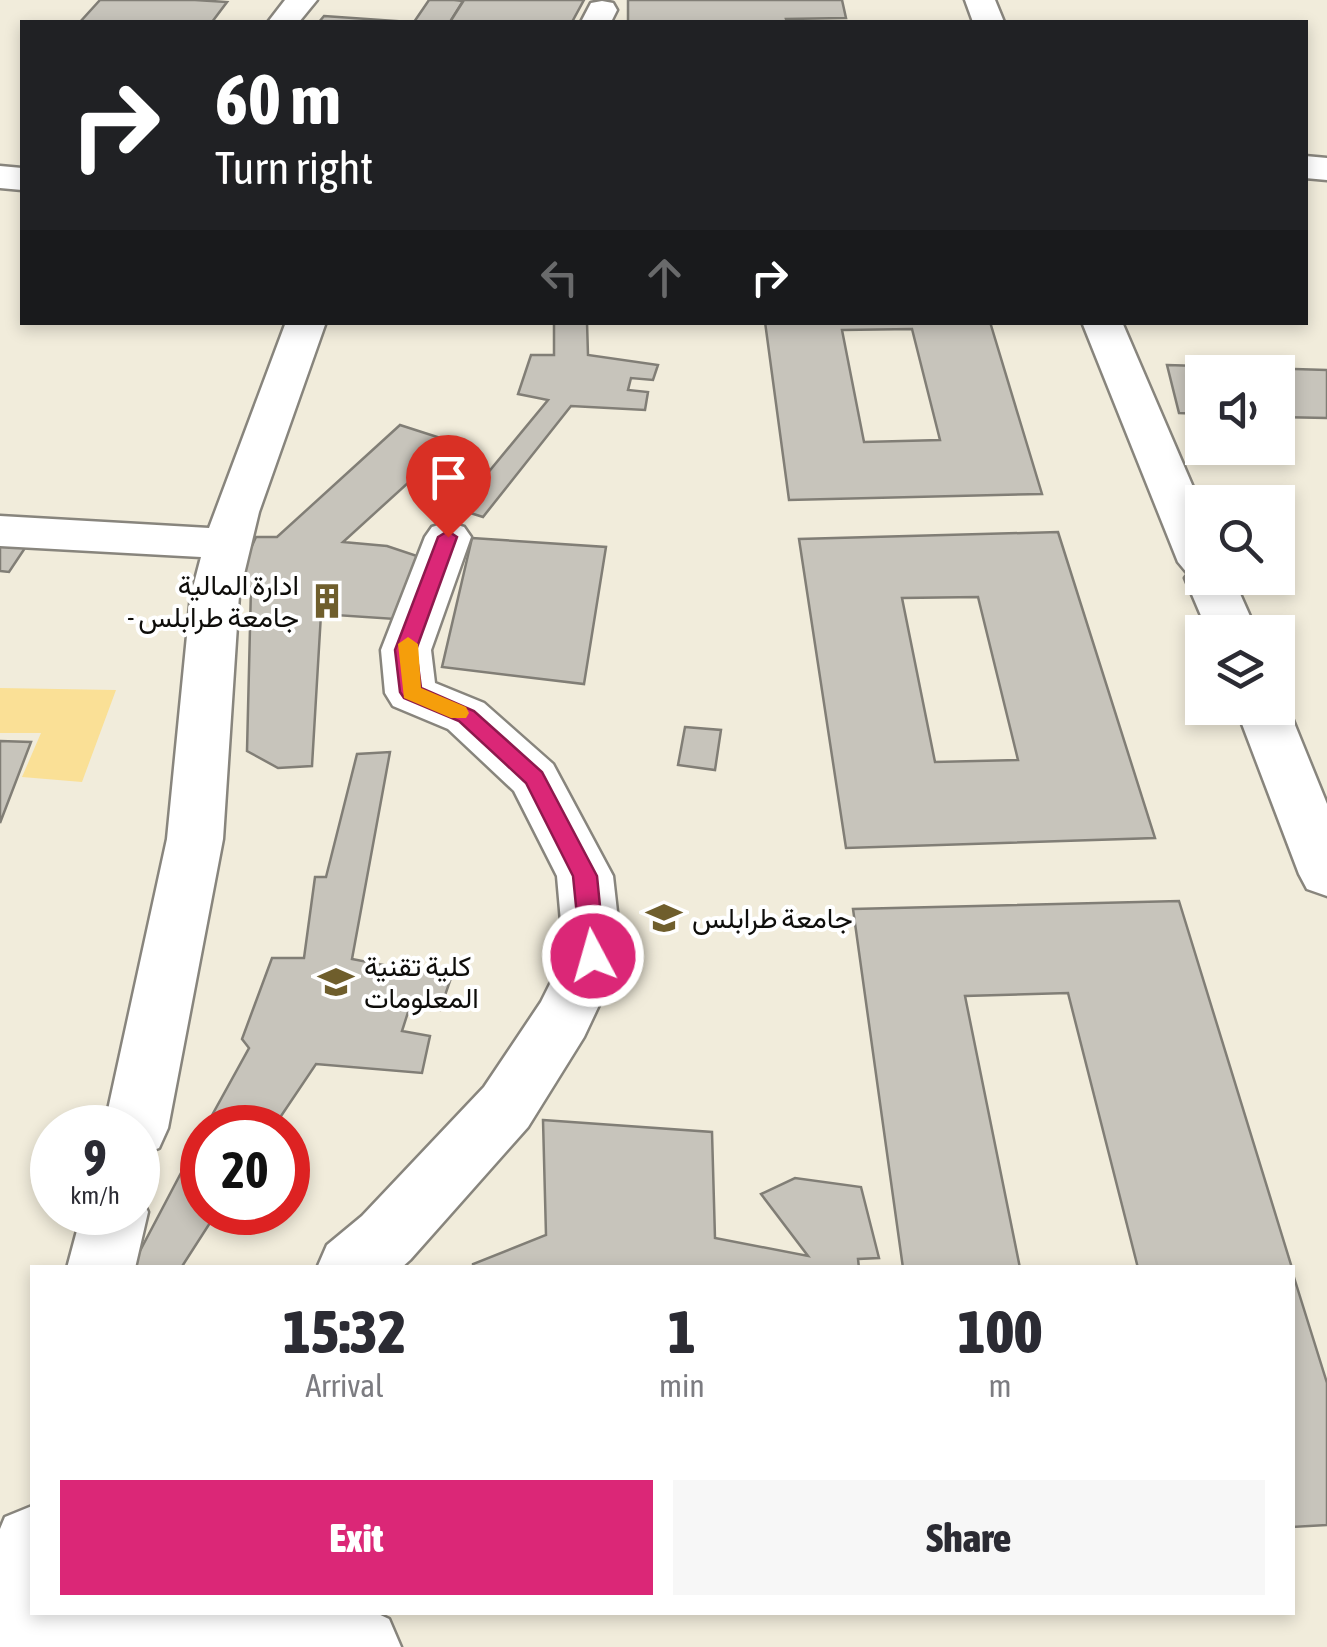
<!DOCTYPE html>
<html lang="en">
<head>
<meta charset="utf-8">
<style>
	:root { --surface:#fff; --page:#f7f7f7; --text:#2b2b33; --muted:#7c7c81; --accent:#db2777 }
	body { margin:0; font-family:"Asap Condensed",Vazirmatn,sans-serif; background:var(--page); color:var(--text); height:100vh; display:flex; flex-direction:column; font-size:38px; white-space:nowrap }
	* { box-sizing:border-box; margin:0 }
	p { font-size:32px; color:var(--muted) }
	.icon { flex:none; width:55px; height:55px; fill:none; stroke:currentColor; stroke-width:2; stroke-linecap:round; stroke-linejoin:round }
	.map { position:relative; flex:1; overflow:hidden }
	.drawer { position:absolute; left:30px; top:1265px; width:1265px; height:350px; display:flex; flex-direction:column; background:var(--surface); border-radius:0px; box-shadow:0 5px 15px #0003 }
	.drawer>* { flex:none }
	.top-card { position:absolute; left:20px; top:20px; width:1288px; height:305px; border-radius:0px; box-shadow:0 5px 15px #0003; background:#202124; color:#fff; overflow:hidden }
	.buttons { position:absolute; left:1185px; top:355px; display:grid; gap:20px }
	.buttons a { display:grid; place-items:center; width:110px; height:110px; border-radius:0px; background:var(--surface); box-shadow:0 5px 15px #0003; font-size:50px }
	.speed { position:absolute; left:30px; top:1105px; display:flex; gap:20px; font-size:50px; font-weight:700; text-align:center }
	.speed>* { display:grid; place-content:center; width:130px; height:130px; border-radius:50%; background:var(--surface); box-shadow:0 5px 15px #0003; line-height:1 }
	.speed small { font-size:25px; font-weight:400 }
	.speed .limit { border:15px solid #d22; background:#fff; color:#111 }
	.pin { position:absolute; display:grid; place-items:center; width:85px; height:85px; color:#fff; margin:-102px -42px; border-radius:50% 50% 50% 0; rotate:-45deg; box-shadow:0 0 10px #0007 }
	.pin .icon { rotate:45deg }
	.me { position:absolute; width:110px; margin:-55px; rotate:354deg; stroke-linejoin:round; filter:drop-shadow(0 0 8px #0008) }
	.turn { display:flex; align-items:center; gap:35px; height:210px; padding:0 30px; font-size:45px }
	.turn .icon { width:130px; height:130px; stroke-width:2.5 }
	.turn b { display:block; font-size:70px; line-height:85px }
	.lanes { display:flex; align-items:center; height:95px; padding:0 30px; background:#0003; justify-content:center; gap:50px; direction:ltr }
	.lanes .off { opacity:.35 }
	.eta { display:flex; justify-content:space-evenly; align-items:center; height:170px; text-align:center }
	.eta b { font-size:60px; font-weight:800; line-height:70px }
	.primary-button { display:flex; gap:20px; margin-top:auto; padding:20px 30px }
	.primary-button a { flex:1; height:115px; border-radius:0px; background:var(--accent); color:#fff; font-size:40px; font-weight:800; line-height:115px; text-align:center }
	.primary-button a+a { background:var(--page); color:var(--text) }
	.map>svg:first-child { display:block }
	.built { fill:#f1ecdb; fill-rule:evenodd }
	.green { fill:#fae096 }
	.building { fill:#c7c4bb; stroke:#817e76; stroke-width:2.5; fill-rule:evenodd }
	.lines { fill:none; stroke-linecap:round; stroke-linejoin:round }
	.minor-casing { stroke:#88857d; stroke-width:5 }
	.minor { fill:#fff; fill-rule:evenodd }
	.route { fill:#db2777; stroke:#8e194d; stroke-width:2.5 }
	.slow { fill:#f59e0b }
	.labels { text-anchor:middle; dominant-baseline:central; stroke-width:8; stroke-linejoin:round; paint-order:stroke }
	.poi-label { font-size:28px; fill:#0e0d0a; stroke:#fff; text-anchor:start }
</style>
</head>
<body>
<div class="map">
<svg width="1327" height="1647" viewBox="0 0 1327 1647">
	<rect width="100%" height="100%" fill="#faf7ee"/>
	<path class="built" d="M0 0H1327V1647H0ZM22 22H1305V322H22ZM1202 372H1278V448H1202ZM1202 502H1278V578H1202ZM1202 632H1278V708H1202ZM52 1128H138V1212H52ZM202 1128H288V1212H202ZM32 1268H1292V1612H32Z"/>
	<path class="green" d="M0 688 116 690 82 782 22 777 41 733H0Z"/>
	<g class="building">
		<path d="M100 0H195L227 2 212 22H80Z"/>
		<path d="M429 0H454L463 1 450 22H414Z"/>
		<path d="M584 0 572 22H450L464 0Z"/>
		<path d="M628 0H842L846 18 786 19 787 22H628Z"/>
		<path d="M324 16 410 22H319Z"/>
		<path d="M554 322H587L588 355 658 365 653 380 631 378 628 390 648 392 645 410 571 406 483 517 458 509 548 400 518 394 531 355H554Z"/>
		<path d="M765 322H990L1042 494 789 500ZM912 329 940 440 864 442 842 330Z"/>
		<path d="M1167 365 1327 370V418L1278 417V372H1202V414L1179 413Z"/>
		<path d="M400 425 453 442 343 542 387 546 420 557 395 619 321 614 312 766 278 768 247 751 251 587H233L256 537H277Z"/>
		<path d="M1058 532 1155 838 846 848 799 539ZM978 597 1018 760 935 762 902 598Z"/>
		<path d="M0 536 31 539 9 572 0 571Z"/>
		<path d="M472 538 606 547 584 684 442 667Z"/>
		<path d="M685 727 721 730 715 770 678 765Z"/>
		<path d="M0 741 31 742 0 823Z"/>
		<path d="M390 752 352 959 451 978 440 1010 410 1006 402 1031 430 1036 422 1073 316 1064 273 1128H205L249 1048 242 1039 272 958H304L315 877H326L357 754Z"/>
		<path d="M1179 901 1292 1268H1138L1068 993 965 996 1020 1268H903L853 909Z"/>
		<path d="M543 1120 712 1132 715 1238 808 1256 761 1194 795 1178 861 1187 879 1258 858 1259 859 1268H473V1264L546 1235Z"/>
		<path d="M202 1133V1212H217L181 1268H131Z"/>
		<path d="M1292 1271 1327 1383V1525L1292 1527Z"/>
	</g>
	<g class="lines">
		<defs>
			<g id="minor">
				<path d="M285 0H317L299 22H268Z"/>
				<path d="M965 0H995L1004 22H973Z"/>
				<path d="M602 1 613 3 617 10 611 22H581L591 3Z"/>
				<path d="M1305 156 1327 158V180L1305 178Z"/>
				<path d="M0 166 22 168V190L0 188Z"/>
				<path d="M286 322H326L259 512 239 595 223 839 168 1128 159 1148 138 1156V1128H104L167 839 191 595 201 557 0 546V516L209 528Z"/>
				<path d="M1082 322H1122L1202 508V578H1233L1257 632H1208L1185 578 1188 574 1178 562Z"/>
				<path d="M448 522 464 527 471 537 431 650 435 683 484 703 553 764 613 876 622 956 584 1037 528 1127 410 1260 401 1268H317L327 1245 362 1216 484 1087 541 1002 564 956 557 876 514 791 448 729 393 706 385 693 381 650 425 537 432 527Z"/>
				<path d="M1278 694 1288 708 1327 804V896L1307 889 1299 874 1236 708H1278Z"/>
				<path d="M138 1190 148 1212 135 1268H67L82 1212H138Z"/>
				<path d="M32 1506V1612H374L389 1619 401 1647H0V1529L5 1517Z"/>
			</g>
		</defs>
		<use href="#minor" class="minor-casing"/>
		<use href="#minor" class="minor"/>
	</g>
	<path class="route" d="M448 531 457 537 416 650 421 688 474 711 542 772 597 876 605 956 602 963H585L581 956 573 876 526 783 459 721 404 698 400 692 395 650 438 537Z"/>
	<path class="slow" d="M408 637 418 644 421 688 466 707 469 713 466 718H451L404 698 398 644Z"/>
	<defs>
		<symbol id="building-bare" viewBox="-9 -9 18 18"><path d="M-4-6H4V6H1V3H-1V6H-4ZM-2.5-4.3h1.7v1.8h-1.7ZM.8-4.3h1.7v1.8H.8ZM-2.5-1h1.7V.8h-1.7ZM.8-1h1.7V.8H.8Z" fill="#6f5e2c" stroke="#fff" stroke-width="2.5" paint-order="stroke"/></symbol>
		<symbol id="university-bare" viewBox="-9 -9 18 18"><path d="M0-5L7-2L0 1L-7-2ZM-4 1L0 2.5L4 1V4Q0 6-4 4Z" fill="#6f5e2c" stroke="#fff" stroke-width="2.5" paint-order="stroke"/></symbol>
	</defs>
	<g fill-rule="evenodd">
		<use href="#building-bare" x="302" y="576" width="50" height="50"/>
		<use href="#university-bare" x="639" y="893" width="50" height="50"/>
		<use href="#university-bare" x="311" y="957" width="50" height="50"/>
	</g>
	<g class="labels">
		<g class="poi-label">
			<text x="299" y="585" text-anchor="end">ادارة المالية<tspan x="299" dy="32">- جامعة طرابلس</tspan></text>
			<text x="692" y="918">جامعة طرابلس</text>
			<text x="364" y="966">كلية تقنية<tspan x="364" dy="32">المعلومات</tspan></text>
		</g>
	</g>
</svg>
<div class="buttons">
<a><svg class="icon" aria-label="sound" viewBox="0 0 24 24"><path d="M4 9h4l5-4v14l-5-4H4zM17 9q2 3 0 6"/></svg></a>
<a><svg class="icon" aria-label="search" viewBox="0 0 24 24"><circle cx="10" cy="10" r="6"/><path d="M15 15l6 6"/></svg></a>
<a><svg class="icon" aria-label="layers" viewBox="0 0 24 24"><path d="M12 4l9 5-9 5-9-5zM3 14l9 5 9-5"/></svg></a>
</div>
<div class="speed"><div>9<small>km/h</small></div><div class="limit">20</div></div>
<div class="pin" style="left:448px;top:537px;background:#d93025"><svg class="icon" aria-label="arrive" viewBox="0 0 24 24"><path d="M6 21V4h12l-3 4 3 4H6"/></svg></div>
<svg class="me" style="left:593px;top:956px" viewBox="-20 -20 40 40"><circle r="17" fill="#db2777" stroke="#fff" stroke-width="3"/><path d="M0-11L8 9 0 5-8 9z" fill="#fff"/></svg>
<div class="top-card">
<div class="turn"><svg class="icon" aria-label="right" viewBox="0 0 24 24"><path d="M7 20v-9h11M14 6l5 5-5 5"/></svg><div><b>60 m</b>Turn right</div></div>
<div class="lanes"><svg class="icon off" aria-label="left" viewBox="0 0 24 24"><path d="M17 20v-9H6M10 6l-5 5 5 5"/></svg><svg class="icon off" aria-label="ahead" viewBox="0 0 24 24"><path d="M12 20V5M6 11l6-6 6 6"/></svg><svg class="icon" aria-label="right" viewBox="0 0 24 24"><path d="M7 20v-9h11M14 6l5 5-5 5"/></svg></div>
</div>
<section class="drawer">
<div class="eta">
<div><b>15:32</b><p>Arrival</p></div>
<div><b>1</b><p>min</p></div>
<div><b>100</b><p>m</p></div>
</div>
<div class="primary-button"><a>Exit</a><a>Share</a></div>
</section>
</div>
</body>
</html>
